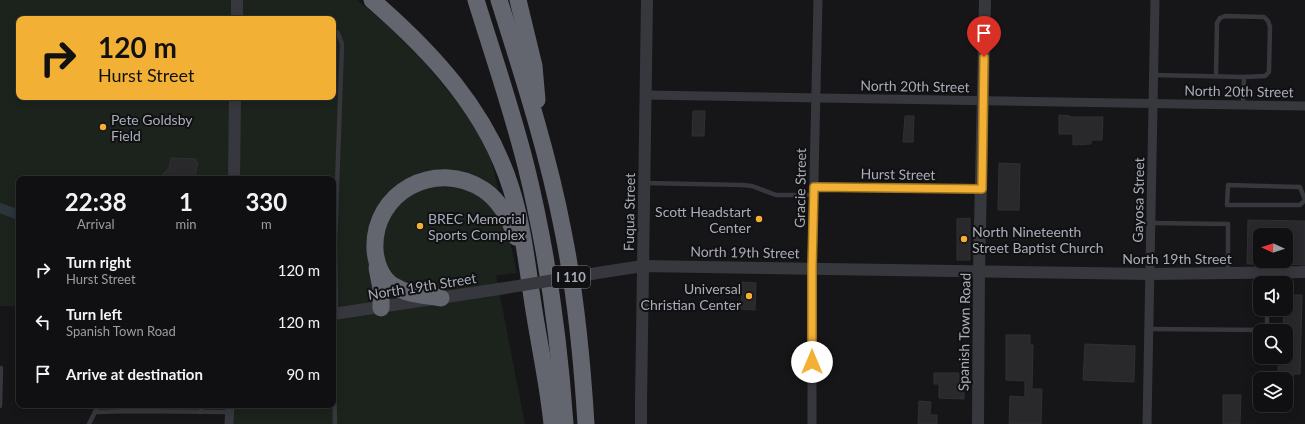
<!DOCTYPE html>
<html lang="en">
<head>
<meta charset="utf-8">
<style>
	:root { --surface:#101012; --page:#1e1e20; --text:#f1f3f6; --muted:#9c9d9f; --line:#303032 }
	body { margin:0; font-family:Lato,sans-serif; background:var(--page); color:var(--text); height:100vh; display:flex; flex-direction:column; font-size:15px; white-space:nowrap }
	* { box-sizing:border-box; margin:0 }
	p { font-size:13px; color:var(--muted) }
	.icon { flex:none; width:22px; height:22px; fill:none; stroke:currentColor; stroke-width:2; stroke-linecap:round; stroke-linejoin:round }
	.map { position:relative; flex:1; overflow:hidden }
	.sheet { position:absolute; left:16px; top:176px; width:320px; height:232px; display:flex; flex-direction:column; background:var(--surface); border-radius:8px; box-shadow:0 2px 10px #0003,0 0 0 1px var(--line) }
	.sheet>* { flex:none }
	.top-card { position:absolute; left:16px; top:16px; width:320px; height:84px; border-radius:8px; box-shadow:0 2px 10px #0003,0 0 0 1px var(--line); background:#f2b134; color:#111; overflow:hidden }
	.needle { width:26px; rotate:273deg }
	.controls { position:absolute; left:1253px; top:228px; display:grid; gap:8px }
	.controls a { display:grid; place-items:center; width:40px; height:40px; border-radius:8px; background:var(--surface); box-shadow:0 2px 10px #0003,0 0 0 1px var(--line); font-size:20px }
	.pin { position:absolute; display:grid; place-items:center; width:34px; height:34px; color:#fff; margin:-41px -17px; border-radius:50% 50% 50% 0; rotate:-45deg; box-shadow:0 0 4px #0007 }
	.pin .icon { rotate:45deg }
	.me { position:absolute; width:44px; margin:-22px; rotate:0deg; stroke-linejoin:round; filter:drop-shadow(0 0 3px #0008) }
	.turn { display:flex; align-items:center; gap:14px; height:84px; padding:0 16px; font-size:18px }
	.turn .icon { width:52px; height:52px; stroke-width:2.5 }
	.turn b { display:block; font-size:28px; line-height:34px }
	.eta { display:flex; justify-content:space-evenly; align-items:center; height:68px; text-align:center }
	.eta b { font-size:24px; font-weight:700; line-height:28px }
	ul { padding:0; list-style:none }
	li { display:flex; align-items:center; gap:12px; height:52px; padding:0 16px }
	li div { flex:1 }
	li b { display:block; font-size:15px }
	li em { font-style:normal }
	.map>svg:first-child { display:block }
	.green { fill:#1c231d; fill-rule:evenodd }
	.lines { fill:none; stroke-linecap:round; stroke-linejoin:round }
	.canal { stroke:#2c353c; stroke-width:10 }
	.building { fill:#29292c; stroke:#303034 }
	.service { stroke:#37383d; stroke-width:4.5 }
	.minor { stroke:#37383d; stroke-width:9 }
	.tertiary { stroke:#37383d; stroke-width:12 }
	.motorway { stroke:#63666e; stroke-width:17 }
	.tertiary-bridge { stroke:#37383d; stroke-width:12 }
	.route-casing { stroke:#9d7322; stroke-width:10 }
	.route { stroke:#f2b134; stroke-width:7 }
	.poi-dot { fill:#f2b134; stroke:#111113; stroke-width:1.5 }
	.labels { text-anchor:middle; dominant-baseline:central; stroke-width:4; stroke-linejoin:round; paint-order:stroke }
	.shield { fill:#111113; stroke:#7b7e86; stroke-width:1 }
	.shield-label { font-size:13px; font-weight:bold; fill:#a8adb8 }
	.street-label { font-size:14px; fill:#a8adb8; stroke:#111113 }
	.poi-label { font-size:14px; fill:#a8adb8; stroke:#111113; text-anchor:start }
</style>
</head>
<body>
<div class="map">
<svg width="1305" height="424" viewBox="0 0 1305 424">
	<rect width="100%" height="100%" fill="#161618"/>
	<path class="green" d="M0 0H357L385 23 423 61 459 104 489 149 517 273 496 275 525 424H233L234 405H333V179H19V306H0ZM19 19H333V97H19Z"/>
	<g class="lines">
		<path class="canal" d="M0 208 19 215"/>
	</g>
	<g class="building">
		<path d="M693 111H705L704 136H692Z"/>
		<path d="M1059 115 1070 116V117H1103L1102 140H1091V144L1073 145V134H1059Z"/>
		<path d="M905 116H914L913 142H903Z"/>
		<path d="M171 158 196 159V163H198L194 179H158L169 168Z"/>
		<path d="M999 163 1020 164 1019 210H998Z"/>
		<path d="M970 218V260H957V219Z"/>
		<path d="M1248 220 1305 221V265L1286 264V235H1260V264H1247Z"/>
		<path d="M742 282 756 283 755 310 741 309Z"/>
		<path d="M1286 295H1302L1300 374H1293V376H1278V366H1283V357H1286V331H1283L1284 309H1286Z"/>
		<path d="M1006 335H1030V345H1033L1032 389H1042L1041 424H1009L1010 396 1025 397V381L1006 380Z"/>
		<path d="M1085 344 1135 346 1134 382 1083 380Z"/>
		<path d="M934 373H959V386H964V399L939 398V384H934Z"/>
		<path d="M1223 395H1241L1240 424H1223Z"/>
		<path d="M919 401 931 402 930 415H937V424H918Z"/>
	</g>
	<g class="lines">
		<g class="service">
			<path d="M333 30 338 33 342 44 335 243 336 312"/>
			<path d="M1154 75 1244 77 1243 105"/>
			<path d="M1216 76 1217 23 1220 18 1225 16 1264 17 1268 21 1270 27 1269 72 1265 76 1244 77"/>
			<path d="M645 183 742 185 752 186 776 195H814"/>
			<path d="M1228 185 1300 187 1305 200 1300 205H1227Z"/>
			<path d="M1151 223 1228 224V272"/>
			<path d="M1266 273 1267 283"/>
			<path d="M333 319 335 424"/>
			<path d="M1149 329 1267 330V309"/>
			<path d="M0 406 1 368"/>
			<path d="M122 411V405"/>
			<path d="M95 412 130 411 229 412"/>
			<path d="M201 412V405"/>
			<path d="M89 424 97 408V405"/>
		</g>
		<g class="minor">
			<path d="M645 95 1305 106"/>
			<path d="M814 187 982 189"/>
			<path d="M229 424 230 405"/>
			<path d="M812 424V268L818 0"/>
			<path d="M1147 424 1155 0"/>
		</g>
		<g class="tertiary">
			<path d="M237 19V0"/>
			<path d="M234 179 235 97"/>
			<path d="M610 271 643 266 1150 274 1305 272"/>
			<path d="M333 314 499 289"/>
			<path d="M641 424V403L647 0"/>
			<path d="M978 424 979 271 985 0"/>
		</g>
		<g class="motorway">
			<path d="M372 0C432 52 487 111 511 188 523 226 527 265 533 304 539 344 548 384 552 424"/>
			<path d="M476 0C493 55 512 110 526 166 547 251 559 337 565 424"/>
			<path d="M499 0C523 76 548 153 563 231 576 295 582 359 586 424"/>
			<path d="M518 0 534 66 537 100"/>
			<path d="M377 268 381 288V308"/>
			<path d="M441 298C426 295 408 295 394 286 382 279 376 264 375 250 372 192 436 158 484 190 500 201 510 220 516 237"/>
		</g>
		<path class="tertiary-bridge" d="M499 289 610 271"/>
	</g>
	<g class="lines">
		<defs>
			<path id="route" d="M812 362V268L814 187 982 189 984 57"/>
		</defs>
		<use href="#route" class="route-casing"/>
		<use href="#route" class="route"/>
	</g>
	<g class="poi-dot">
		<circle cx="103" cy="127" r="4"/>
		<circle cx="759" cy="219" r="4"/>
		<circle cx="420" cy="226" r="4"/>
		<circle cx="964" cy="239" r="4"/>
		<circle cx="749" cy="296" r="4"/>
	</g>
	<g class="labels">
		<rect class="shield" x="552" y="266" width="38" height="22" rx="3"/>
		<g class="shield-label">
			<text x="571" y="277">I 110</text>
		</g>
		<g class="street-label">
			<text transform="translate(915 86) rotate(1)">North 20th Street</text>
			<text transform="translate(1239 91) rotate(1)">North 20th Street</text>
			<text transform="translate(898 174) rotate(1)">Hurst Street</text>
			<text transform="translate(800 188) rotate(-89)">Gracie Street</text>
			<text transform="translate(1138 200) rotate(-89)">Gayosa Street</text>
			<text transform="translate(629 212) rotate(-89)">Fuqua Street</text>
			<text transform="translate(745 252) rotate(1)">North 19th Street</text>
			<text x="1177" y="258">North 19th Street</text>
			<text transform="translate(422 286) rotate(-9)">North 19th Street</text>
			<text transform="translate(964 332) rotate(-89)">Spanish Town Road</text>
		</g>
		<g class="poi-label">
			<text x="111" y="119">Pete Goldsby<tspan x="111" dy="16">Field</tspan></text>
			<text x="751" y="211" text-anchor="end">Scott Headstart<tspan x="751" dy="16">Center</tspan></text>
			<text x="428" y="218">BREC Memorial<tspan x="428" dy="16">Sports Complex</tspan></text>
			<text x="972" y="231">North Nineteenth<tspan x="972" dy="16">Street Baptist Church</tspan></text>
			<text x="741" y="288" text-anchor="end">Universal<tspan x="741" dy="16">Christian Center</tspan></text>
		</g>
	</g>
</svg>
<div class="controls">
<a><svg class="needle" viewBox="-14 -14 28 28"><path d="M0-13l5 13h-10z" fill="#e53935"/><path d="M0 13l5-13h-10z" fill="#9c9d9f"/></svg></a>
<a><svg class="icon" aria-label="sound" viewBox="0 0 24 24"><path d="M4 9h4l5-4v14l-5-4H4zM17 9q2 3 0 6"/></svg></a>
<a><svg class="icon" aria-label="search" viewBox="0 0 24 24"><circle cx="10" cy="10" r="6"/><path d="M15 15l6 6"/></svg></a>
<a><svg class="icon" aria-label="layers" viewBox="0 0 24 24"><path d="M12 4l9 5-9 5-9-5zM3 14l9 5 9-5"/></svg></a>
</div>
<div class="pin" style="left:984px;top:57px;background:#d93025"><svg class="icon" aria-label="arrive" viewBox="0 0 24 24"><path d="M6 21V4h12l-3 4 3 4H6"/></svg></div>
<svg class="me" style="left:812px;top:362px" viewBox="-20 -20 40 40"><circle r="19" fill="#fff"/><path d="M0-13L10 11 0 6-10 11z" fill="#f2b134"/></svg>
<div class="top-card">
<div class="turn"><svg class="icon" aria-label="right" viewBox="0 0 24 24"><path d="M7 20v-9h11M14 6l5 5-5 5"/></svg><div><b>120 m</b>Hurst Street</div></div>
</div>
<section class="sheet">
<div class="eta">
<div><b>22:38</b><p>Arrival</p></div>
<div><b>1</b><p>min</p></div>
<div><b>330</b><p>m</p></div>
</div>
<ul>
<li><svg class="icon" aria-label="right" viewBox="0 0 24 24"><path d="M7 20v-9h11M14 6l5 5-5 5"/></svg><div><b>Turn right</b><p>Hurst Street</p></div><em>120 m</em></li>
<li><svg class="icon" aria-label="left" viewBox="0 0 24 24"><path d="M17 20v-9H6M10 6l-5 5 5 5"/></svg><div><b>Turn left</b><p>Spanish Town Road</p></div><em>120 m</em></li>
<li><svg class="icon" aria-label="arrive" viewBox="0 0 24 24"><path d="M6 21V4h12l-3 4 3 4H6"/></svg><div><b>Arrive at destination</b></div><em>90 m</em></li>
</ul>
</section>
</div>
</body>
</html>
